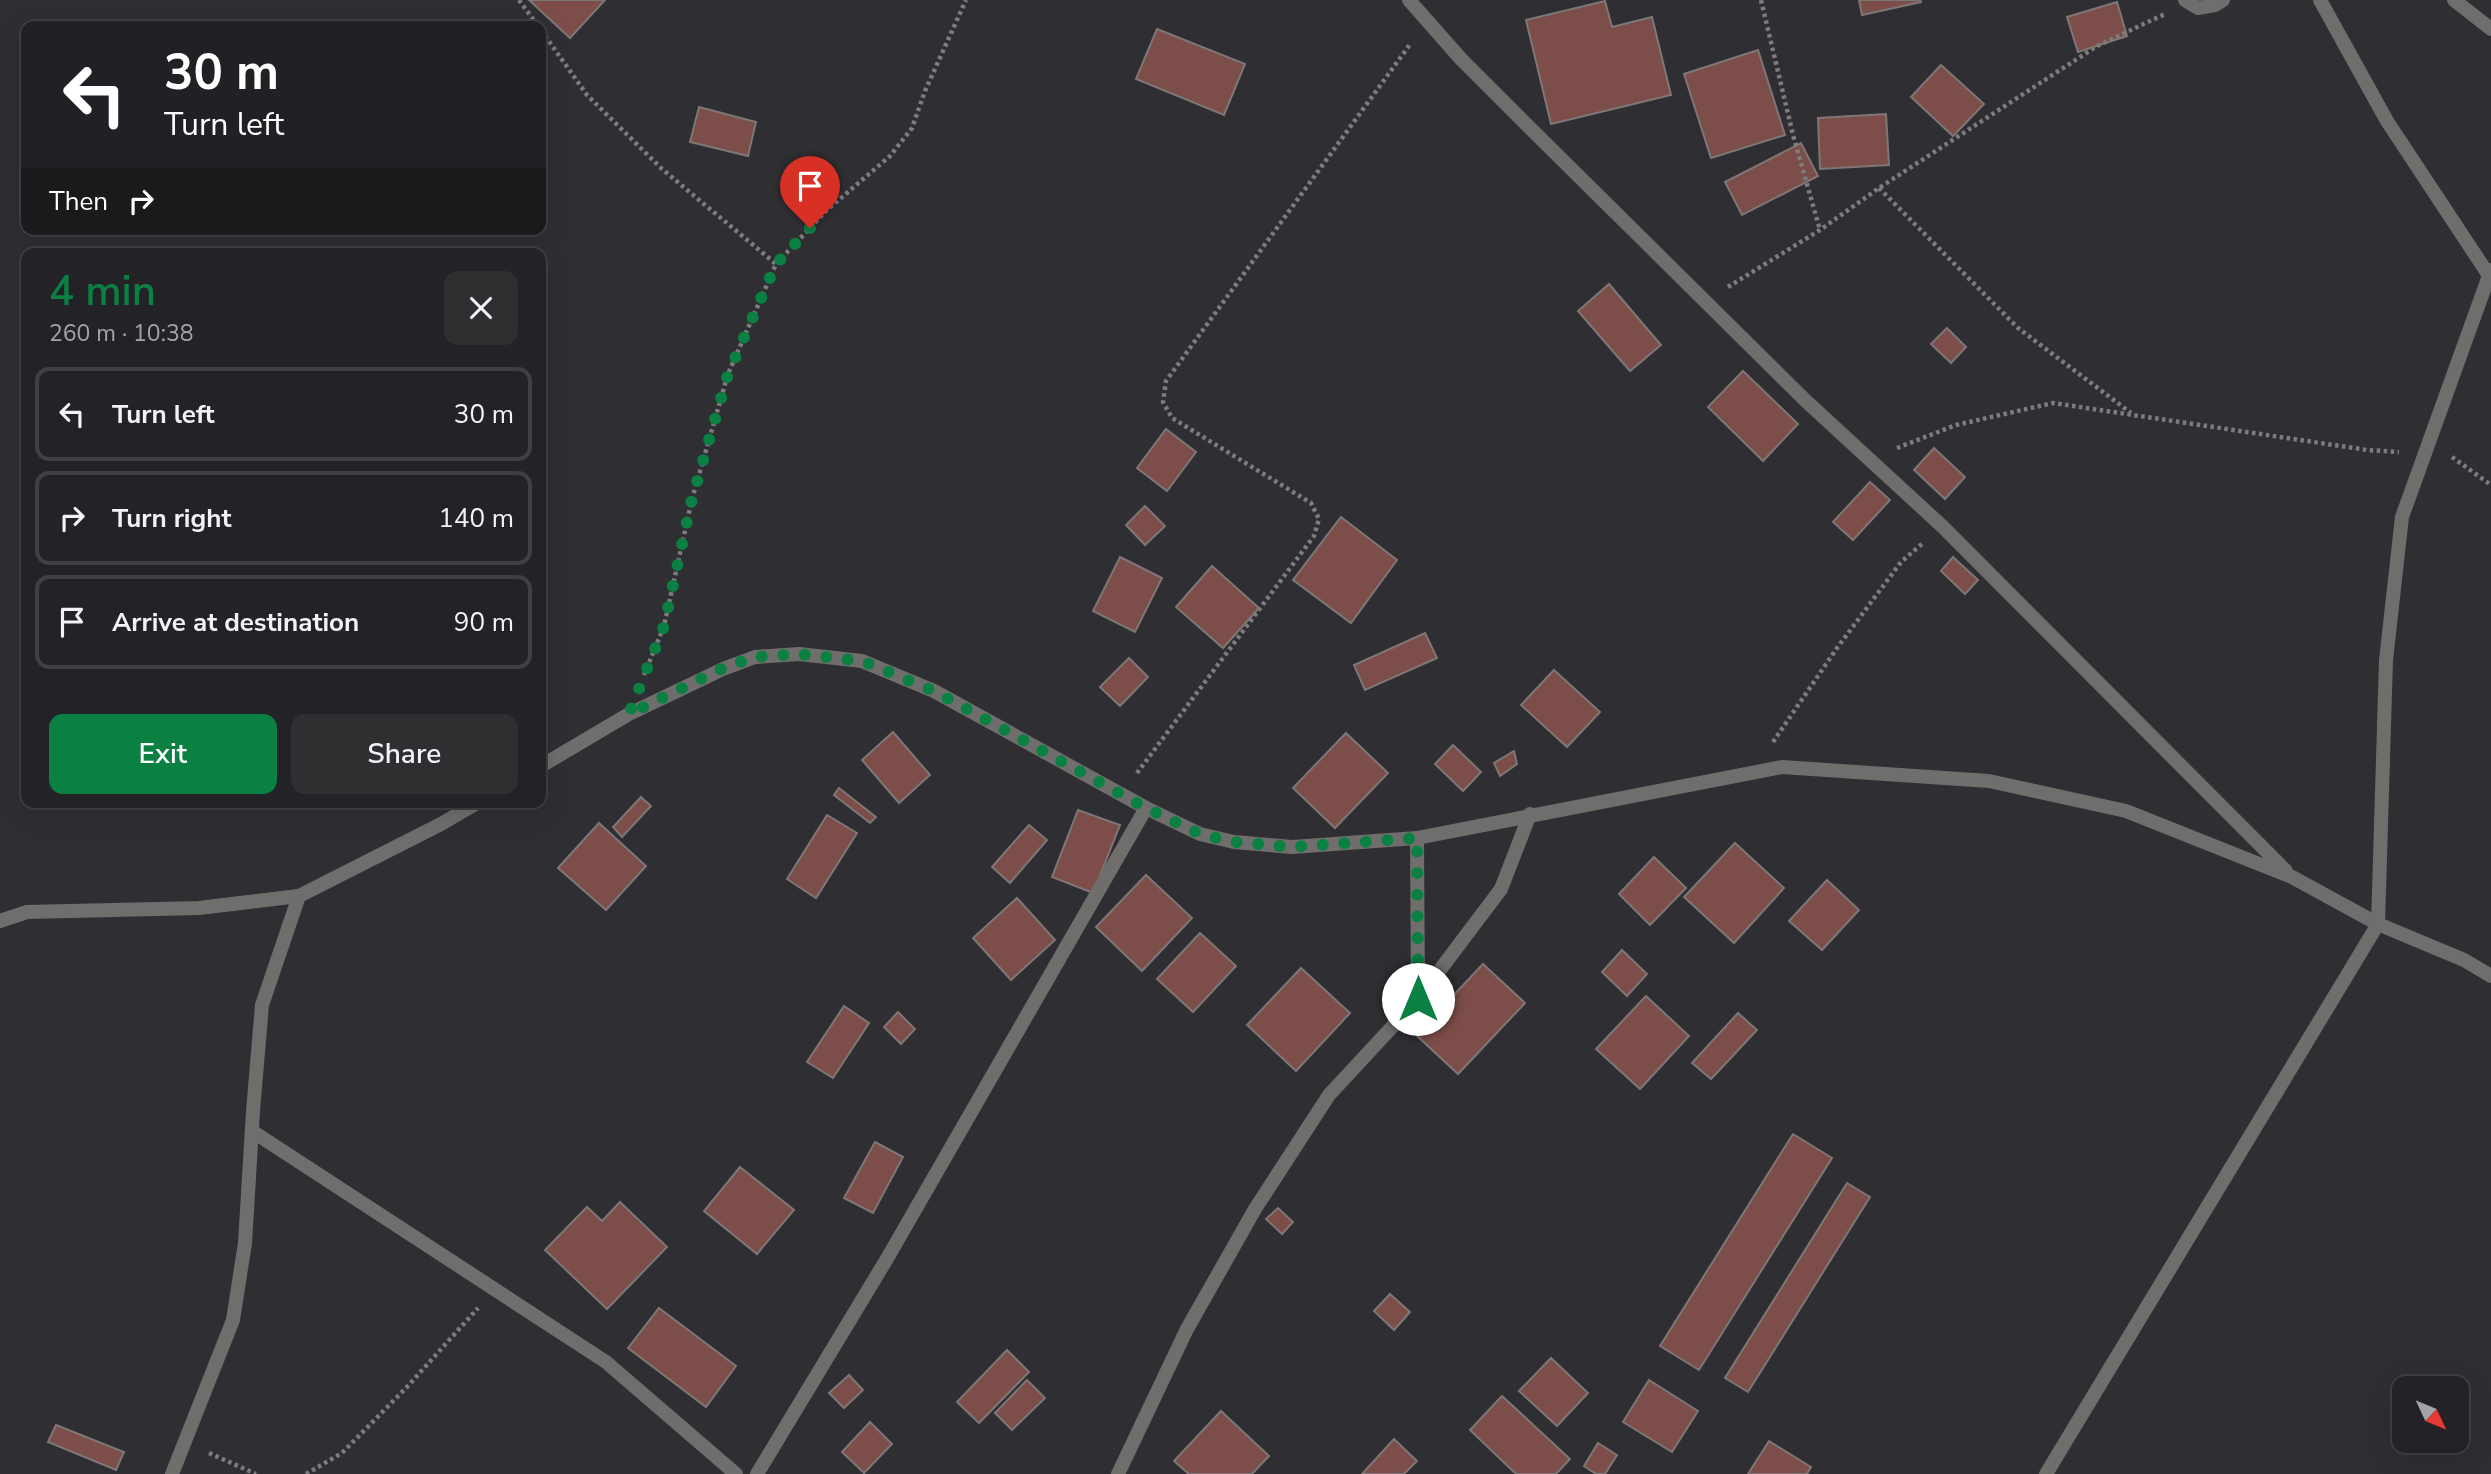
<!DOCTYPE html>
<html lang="en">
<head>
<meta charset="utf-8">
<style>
	:root { --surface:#232226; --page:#2f2f32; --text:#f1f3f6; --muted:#a3a4a7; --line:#403f43; --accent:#0b8043 }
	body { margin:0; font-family:"Nunito Sans",sans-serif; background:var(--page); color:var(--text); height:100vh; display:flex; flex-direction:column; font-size:26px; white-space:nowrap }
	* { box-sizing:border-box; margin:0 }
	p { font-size:23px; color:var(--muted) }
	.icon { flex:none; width:38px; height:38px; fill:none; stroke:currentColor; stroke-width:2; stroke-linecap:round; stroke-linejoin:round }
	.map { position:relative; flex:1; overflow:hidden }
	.drawer { position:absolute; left:21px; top:248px; width:525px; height:560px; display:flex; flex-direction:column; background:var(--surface); border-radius:14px; box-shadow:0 7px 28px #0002,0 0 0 2px var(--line) }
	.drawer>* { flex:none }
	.guide { position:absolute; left:21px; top:21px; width:525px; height:214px; border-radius:14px; box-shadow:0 7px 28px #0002,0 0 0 2px var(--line); background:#202124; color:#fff; overflow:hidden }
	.needle { width:46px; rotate:134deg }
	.tools { position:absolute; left:2392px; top:1376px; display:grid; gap:14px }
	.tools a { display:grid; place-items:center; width:77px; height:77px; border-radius:14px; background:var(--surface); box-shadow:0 7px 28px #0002,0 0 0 2px var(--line); font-size:35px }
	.pin { position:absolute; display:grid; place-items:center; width:60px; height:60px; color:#fff; margin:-72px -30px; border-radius:50% 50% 50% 0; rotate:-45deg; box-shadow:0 0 7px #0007 }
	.pin .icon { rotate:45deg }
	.me { position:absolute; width:77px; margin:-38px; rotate:0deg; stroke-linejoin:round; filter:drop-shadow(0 0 5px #0008) }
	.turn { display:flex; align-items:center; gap:24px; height:147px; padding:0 28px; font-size:32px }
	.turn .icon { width:91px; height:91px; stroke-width:2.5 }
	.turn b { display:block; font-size:49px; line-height:60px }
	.then { display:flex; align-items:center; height:66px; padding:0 28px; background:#0003; gap:14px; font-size:26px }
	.round { display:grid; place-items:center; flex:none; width:74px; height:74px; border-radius:14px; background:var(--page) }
	.head { display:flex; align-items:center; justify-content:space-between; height:119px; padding:0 28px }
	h1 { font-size:42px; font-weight:600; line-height:52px; color:var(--accent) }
	.action { display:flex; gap:14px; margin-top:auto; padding:14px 28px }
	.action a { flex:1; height:80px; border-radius:14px; background:var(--accent); color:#fff; font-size:28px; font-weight:600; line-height:80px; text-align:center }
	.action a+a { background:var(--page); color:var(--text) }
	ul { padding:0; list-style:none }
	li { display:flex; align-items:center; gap:21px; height:94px; margin:0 14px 10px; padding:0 14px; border:4px solid var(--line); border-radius:14px }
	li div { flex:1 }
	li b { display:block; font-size:26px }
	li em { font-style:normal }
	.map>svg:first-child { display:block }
	.building { fill:#7c4d49; stroke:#7d7776; stroke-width:2 }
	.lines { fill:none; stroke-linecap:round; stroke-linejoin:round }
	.path { stroke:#7d7c7f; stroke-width:4.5; stroke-dasharray:3.5 3.5; stroke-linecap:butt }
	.street { stroke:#706e6d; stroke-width:14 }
	.route { stroke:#0b8043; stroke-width:12; stroke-dasharray:0 21.6 }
</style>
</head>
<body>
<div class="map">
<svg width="2491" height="1474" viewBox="0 0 2491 1474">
	<rect width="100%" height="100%" fill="#2f2e32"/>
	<g class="building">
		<path d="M529 0H605L570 38Z"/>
		<path d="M1859 0H1920L1921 2 1862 15Z"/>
		<path d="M1605 1 1612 27 1652 17 1671 95 1551 124 1526 20Z"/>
		<path d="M2117 2 2127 36 2078 52 2067 17Z"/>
		<path d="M1157 29 1245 64 1224 115 1136 79Z"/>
		<path d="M1758 50 1785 135 1711 158 1684 74Z"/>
		<path d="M1941 65 1984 104 1953 136 1911 97Z"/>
		<path d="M699 107 756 122 748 156 690 142Z"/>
		<path d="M1886 114 1889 165 1820 169 1818 118Z"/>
		<path d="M1801 143 1818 176 1742 215 1725 182Z"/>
		<path d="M1609 284 1661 345 1630 371 1578 311Z"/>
		<path d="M1947 328 1966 347 1951 363 1931 344Z"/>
		<path d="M1743 371 1798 424 1763 461 1708 407Z"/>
		<path d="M1166 429 1196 452 1167 491 1137 468Z"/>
		<path d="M1934 448 1965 477 1945 499 1914 470Z"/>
		<path d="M1870 482 1890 500 1853 540 1833 522Z"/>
		<path d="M1145 506 1165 526 1145 545 1126 525Z"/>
		<path d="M1341 517 1397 560 1351 623 1293 580Z"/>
		<path d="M1120 557 1162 578 1135 632 1093 611Z"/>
		<path d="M1953 557 1978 580 1965 594 1941 571Z"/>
		<path d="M1212 566 1259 608 1223 648 1176 607Z"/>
		<path d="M1425 633 1437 658 1365 690 1354 665Z"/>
		<path d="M1129 658 1148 677 1120 706 1100 687Z"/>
		<path d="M1554 670 1600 712 1567 747 1521 705Z"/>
		<path d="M893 732 930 775 899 803 862 760Z"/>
		<path d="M1346 733 1388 773 1335 828 1293 788Z"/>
		<path d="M1453 745 1481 772 1463 791 1435 764Z"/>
		<path d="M1514 751 1517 764 1500 776 1494 763Z"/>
		<path d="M839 788 876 817 870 823 834 795Z"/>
		<path d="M641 797 651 806 622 837 613 827Z"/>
		<path d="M1078 810 1120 825 1093 893 1052 877Z"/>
		<path d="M827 815 857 833 816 898 787 879Z"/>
		<path d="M599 823 646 866 606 910 558 868Z"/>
		<path d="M1029 825 1047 840 1010 883 992 867Z"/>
		<path d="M1735 843 1784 888 1734 943 1684 897Z"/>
		<path d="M1654 857 1686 888 1650 925 1619 894Z"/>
		<path d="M1146 875 1192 918 1142 971 1096 927Z"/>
		<path d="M1827 880 1859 910 1822 950 1789 921Z"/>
		<path d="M1017 898 1055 940 1011 980 973 938Z"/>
		<path d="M1200 933 1236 966 1193 1012 1157 979Z"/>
		<path d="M1622 950 1647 974 1627 996 1602 972Z"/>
		<path d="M1483 964 1525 1003 1458 1074 1416 1035Z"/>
		<path d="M1301 968 1350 1013 1296 1071 1247 1025Z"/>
		<path d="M1646 996 1689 1036 1640 1089 1596 1049Z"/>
		<path d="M844 1006 869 1023 833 1078 807 1062Z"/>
		<path d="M898 1012 915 1029 901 1044 884 1027Z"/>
		<path d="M1738 1013 1757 1030 1711 1079 1692 1063Z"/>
		<path d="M1793 1134 1832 1158 1699 1370 1660 1346Z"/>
		<path d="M875 1142 903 1157 873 1213 844 1198Z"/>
		<path d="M740 1167 794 1210 757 1254 704 1211Z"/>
		<path d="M1847 1183 1870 1197 1748 1392 1725 1378Z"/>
		<path d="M620 1202 667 1247 607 1309 545 1250 587 1207 602 1221Z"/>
		<path d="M1278 1208 1293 1222 1282 1234 1266 1219Z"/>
		<path d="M1390 1294 1410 1312 1394 1330 1374 1311Z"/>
		<path d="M659 1308 736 1366 706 1407 628 1348Z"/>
		<path d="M1007 1350 1029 1372 979 1423 957 1402Z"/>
		<path d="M1551 1358 1588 1393 1557 1426 1519 1391Z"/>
		<path d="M849 1375 863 1390 844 1408 829 1393Z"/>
		<path d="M1027 1380 1045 1398 1012 1430 995 1413Z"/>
		<path d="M1649 1380 1698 1411 1672 1452 1623 1422Z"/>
		<path d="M1502 1396 1570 1459 1556 1474H1516L1470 1430Z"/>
		<path d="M1221 1411 1269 1456 1252 1474H1189L1174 1461Z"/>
		<path d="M870 1422 892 1444 864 1473 842 1452Z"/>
		<path d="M56 1425 124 1452 116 1470 48 1442Z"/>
		<path d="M1394 1439 1417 1461 1404 1474H1362Z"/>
		<path d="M1769 1441 1811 1467 1807 1474H1748Z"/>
		<path d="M1598 1443 1617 1455 1605 1474H1596L1584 1466Z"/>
	</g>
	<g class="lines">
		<g class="path">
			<path d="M519 0 538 26"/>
			<path d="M1761 0 1793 135 1820 230"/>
			<path d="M541 30 587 95 662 169 776 264"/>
			<path d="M1879 188 2018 328 2131 413"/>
			<path d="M1728 287 1820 230 1879 188 2097 46 2165 14"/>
			<path d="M1897 448 1956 425 2053 403 2367 450 2399 452"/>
			<path d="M2452 457 2491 485"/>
			<path d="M644 675 664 626 692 499 728 374 776 264 827 210 890 156 912 128 925 91 966 0"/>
			<path d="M1773 742 1837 648 1901 562 1923 543"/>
			<path d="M1137 773 1314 536 1319 519 1311 503 1172 418 1163 402 1166 381 1411 43"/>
			<path d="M209 1453 256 1474"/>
			<path d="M306 1474 342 1453 407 1387 478 1308"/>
		</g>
		<g class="street">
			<path d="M1409 0 1461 59 1528 126 1806 401 1943 527 2286 871"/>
			<path d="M2185 0 2198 8 2215 5 2223 0"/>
			<path d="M2320 0 2387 121 2488 274"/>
			<path d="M2454 0 2491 29"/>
			<path d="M541 766 629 714 723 669 755 657 799 654 862 661 934 691 1146 808 1200 834 1234 842 1292 847 1417 838 1782 767 1989 781 2126 811 2292 877 2378 924 2464 960 2491 976"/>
			<path d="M1417 838 1418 999"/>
			<path d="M0 921 27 912 199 908 299 896 441 824 477 803"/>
			<path d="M252 1131 606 1362 736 1474"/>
			<path d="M172 1474 233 1320 245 1243 253 1111 262 1005 299 896"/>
			<path d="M757 1474 888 1257 1146 808"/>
			<path d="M1118 1474 1187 1329 1255 1209 1329 1095 1418 999 1501 889 1530 814"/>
			<path d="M2046 1474 2378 924 2386 660 2402 517 2491 270"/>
		</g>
	</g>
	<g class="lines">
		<path class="route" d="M810 228 776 264 728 374 692 499 664 626 629 714 723 668 755 657 799 654 862 661 934 691 1146 808 1200 834 1234 842 1292 847 1417 838 1418 999"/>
	</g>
</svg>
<div class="tools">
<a><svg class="needle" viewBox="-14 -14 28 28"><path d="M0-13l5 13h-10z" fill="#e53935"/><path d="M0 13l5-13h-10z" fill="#a3a4a7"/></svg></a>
</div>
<div class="pin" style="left:810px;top:228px;background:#d93025"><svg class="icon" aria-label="arrive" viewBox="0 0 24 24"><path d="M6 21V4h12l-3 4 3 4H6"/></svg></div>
<svg class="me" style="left:1418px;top:999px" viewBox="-20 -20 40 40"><circle r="19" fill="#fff"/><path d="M0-13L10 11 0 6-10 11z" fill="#0b8043"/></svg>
<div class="guide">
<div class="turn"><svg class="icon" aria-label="left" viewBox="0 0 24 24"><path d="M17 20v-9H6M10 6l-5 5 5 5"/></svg><div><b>30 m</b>Turn left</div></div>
<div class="then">Then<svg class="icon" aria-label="right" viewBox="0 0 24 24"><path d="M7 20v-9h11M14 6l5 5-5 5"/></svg></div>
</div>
<section class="drawer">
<div class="head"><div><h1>4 min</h1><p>260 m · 10:38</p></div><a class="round"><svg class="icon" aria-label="close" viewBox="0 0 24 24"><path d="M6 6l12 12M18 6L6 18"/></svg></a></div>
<ul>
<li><svg class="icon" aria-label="left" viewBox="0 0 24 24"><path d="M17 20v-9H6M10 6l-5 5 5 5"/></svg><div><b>Turn left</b></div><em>30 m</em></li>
<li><svg class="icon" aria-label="right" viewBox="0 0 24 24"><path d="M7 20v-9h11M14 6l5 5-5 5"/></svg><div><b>Turn right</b></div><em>140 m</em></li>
<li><svg class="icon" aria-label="arrive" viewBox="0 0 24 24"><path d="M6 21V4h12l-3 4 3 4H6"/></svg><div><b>Arrive at destination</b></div><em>90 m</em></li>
</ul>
<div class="action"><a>Exit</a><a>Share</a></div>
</section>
</div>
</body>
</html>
